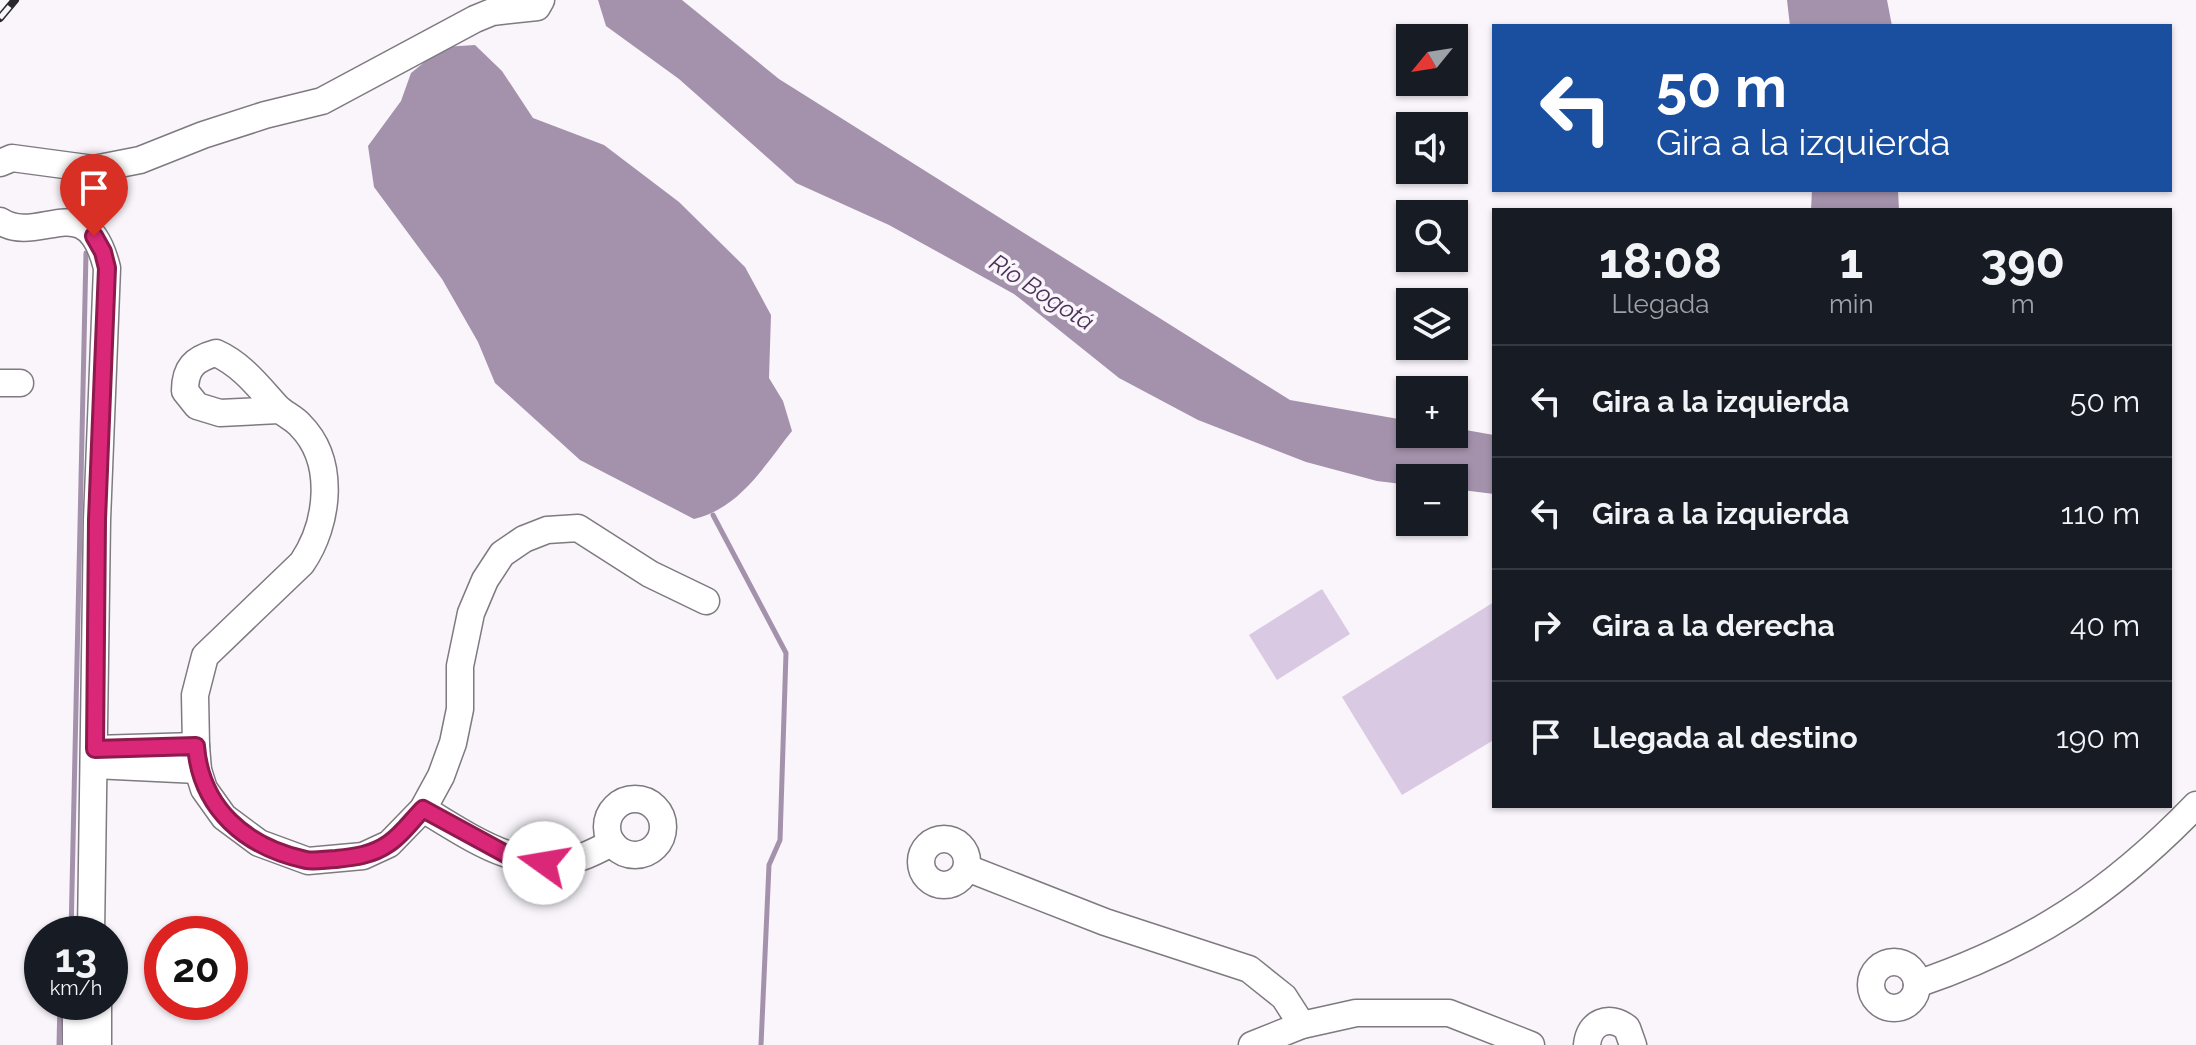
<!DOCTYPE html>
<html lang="es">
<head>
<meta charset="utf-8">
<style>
	:root { --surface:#171b24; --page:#20242c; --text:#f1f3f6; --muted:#9ea1a6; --line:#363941 }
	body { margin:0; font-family:Raleway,sans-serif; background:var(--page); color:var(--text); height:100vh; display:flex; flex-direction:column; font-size:30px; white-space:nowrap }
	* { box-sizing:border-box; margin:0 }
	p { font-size:26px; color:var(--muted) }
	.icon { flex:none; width:44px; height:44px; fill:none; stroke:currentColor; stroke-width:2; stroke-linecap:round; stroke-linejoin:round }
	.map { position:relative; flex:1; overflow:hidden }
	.side { position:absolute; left:1492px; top:208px; width:680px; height:600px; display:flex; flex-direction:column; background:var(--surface); border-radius:0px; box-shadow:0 2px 6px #0004 }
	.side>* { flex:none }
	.banner { position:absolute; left:1492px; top:24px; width:680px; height:168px; border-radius:0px; box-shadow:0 2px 6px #0004; background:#1a4fa0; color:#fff; overflow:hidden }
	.needle { width:52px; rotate:240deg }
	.buttons { position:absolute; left:1396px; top:24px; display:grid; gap:16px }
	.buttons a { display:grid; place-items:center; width:72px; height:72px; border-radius:0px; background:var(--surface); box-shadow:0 2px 6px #0004; font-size:40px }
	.speed { position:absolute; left:24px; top:916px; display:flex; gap:16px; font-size:40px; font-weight:700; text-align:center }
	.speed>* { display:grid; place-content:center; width:104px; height:104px; border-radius:50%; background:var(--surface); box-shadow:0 2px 6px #0004; line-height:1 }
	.speed small { font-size:20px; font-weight:400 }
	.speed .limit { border:12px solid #d22; background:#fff; color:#111 }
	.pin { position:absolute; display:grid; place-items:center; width:68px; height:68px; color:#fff; margin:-82px -34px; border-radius:50% 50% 50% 0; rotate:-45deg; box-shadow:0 0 8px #0007 }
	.pin .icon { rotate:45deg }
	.me { position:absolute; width:88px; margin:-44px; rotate:283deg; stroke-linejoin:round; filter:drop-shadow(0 0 6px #0008) }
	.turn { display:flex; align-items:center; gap:28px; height:168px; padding:0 32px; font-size:36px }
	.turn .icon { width:104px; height:104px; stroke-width:2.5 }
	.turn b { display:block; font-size:56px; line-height:68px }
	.eta { display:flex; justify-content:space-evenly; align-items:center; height:136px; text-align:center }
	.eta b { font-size:48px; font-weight:700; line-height:56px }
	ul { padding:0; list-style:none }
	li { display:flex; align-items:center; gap:24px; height:112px; padding:0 32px; border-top:2px solid var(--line) }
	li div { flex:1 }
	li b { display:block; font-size:30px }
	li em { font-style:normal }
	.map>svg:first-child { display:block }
	.pitch { fill:#dac9e2 }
	.water { fill:#a492ac }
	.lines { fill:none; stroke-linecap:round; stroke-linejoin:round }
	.stream { stroke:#a492ac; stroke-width:5 }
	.minor-casing { stroke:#7e7a80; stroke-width:29 }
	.minor { stroke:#fff; stroke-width:26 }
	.rail-casing { stroke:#29282a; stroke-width:8 }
	.rail { stroke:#f9f5fb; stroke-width:5; stroke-dasharray:15; stroke-linecap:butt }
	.route-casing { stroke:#8e194d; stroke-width:20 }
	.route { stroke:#db2777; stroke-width:14 }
	.labels { text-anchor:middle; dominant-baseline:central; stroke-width:7; stroke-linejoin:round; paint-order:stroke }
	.water-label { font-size:24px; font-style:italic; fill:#4e325a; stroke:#f9f5fb }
</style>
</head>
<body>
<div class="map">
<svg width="2196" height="1045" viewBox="0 0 2196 1045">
	<rect width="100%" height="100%" fill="#f9f5fb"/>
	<g class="pitch">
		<path d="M1322 589 1350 634 1277 680 1249 635Z"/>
		<path d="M1494 602V743L1492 741 1402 795 1342 697Z"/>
	</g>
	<g class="water">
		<path d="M598 0H682L779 79 1290 400 1410 421V434H1454V428L1494 435V494L1454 489V478H1410V485L1377 481 1306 462 1198 420 1119 378 1014 294 889 225 796 183 679 79 606 26Z"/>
		<path d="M1787 0H1887L1892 26H1790Z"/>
		<path d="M475 45 502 71 533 118 604 145 679 202 745 267 771 315 769 378 783 401 792 431C764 466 740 508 694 519L580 460 495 383 478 342 442 279 374 187 368 146 401 101 411 73 443 47Z"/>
		<path d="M1812 190H1898L1899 210H1811Z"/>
	</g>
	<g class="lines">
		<g class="stream">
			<path d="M713 515 786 653 780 840 769 865 761 1045"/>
			<path d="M71 934 86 253"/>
			<path d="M59 1045 60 1002"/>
		</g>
		<defs>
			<g id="minor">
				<path d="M0 163 12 158 94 169 140 160 203 135 265 115 322 101 475 19 492 12 537 7 541 0"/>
				<path d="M0 221C40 247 86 184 107 268L97 520 91 934"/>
				<path d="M0 383H20"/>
				<path d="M279 410 220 413 197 406 185 391C185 368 194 359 216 353 241 364 258 386 276 406 283 414 293 417 300 425 336 461 329 523 302 563L205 656 195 695 196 746 198 770 204 789 224 817 259 843 308 861 363 856 389 844 423 809 441 776 453 743 460 709V666L471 613 485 580 502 554 524 539 547 530 578 528 650 574 706 601"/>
				<path d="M95 749 196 746"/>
				<path d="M94 765 198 770"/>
				<circle cx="635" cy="827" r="28"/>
				<path d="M423 809C474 839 516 872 578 858 590 855 601 848 612 843"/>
				<circle cx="944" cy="862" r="23"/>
				<path d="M967 868 1105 922 1249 969 1284 997 1302 1025"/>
				<circle cx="1894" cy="985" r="23"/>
				<path d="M1917 984C2032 945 2112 892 2196 805"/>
				<path d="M98 1002V1045"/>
				<path d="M76 1045V1002"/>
				<path d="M1252 1045 1302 1025 1356 1013H1449L1531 1045"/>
				<path d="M1587 1045C1589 1022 1609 1014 1627 1028L1633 1045"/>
			</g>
		</defs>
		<use href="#minor" class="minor-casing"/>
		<use href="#minor" class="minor"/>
		<defs>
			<path id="rail" d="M0 18 15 0"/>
		</defs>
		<use href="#rail" class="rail-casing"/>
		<use href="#rail" class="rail"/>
	</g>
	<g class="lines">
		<defs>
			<path id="route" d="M94 236 103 252 107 268 97 520 95 749 196 746C201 809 246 847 306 860 315 862 327 859 336 859 355 857 372 855 388 844 401 836 412 820 423 809L515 859 544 863"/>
		</defs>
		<use href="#route" class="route-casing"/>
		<use href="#route" class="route"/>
	</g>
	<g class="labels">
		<g class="water-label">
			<text transform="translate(1042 292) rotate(33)">Río Bogotá</text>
		</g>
	</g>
</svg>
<div class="buttons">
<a><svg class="needle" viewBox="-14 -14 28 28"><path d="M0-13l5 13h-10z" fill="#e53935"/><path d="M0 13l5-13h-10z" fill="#9ea1a6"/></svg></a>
<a><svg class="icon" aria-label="sound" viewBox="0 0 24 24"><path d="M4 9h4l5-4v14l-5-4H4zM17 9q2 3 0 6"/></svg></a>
<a><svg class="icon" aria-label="search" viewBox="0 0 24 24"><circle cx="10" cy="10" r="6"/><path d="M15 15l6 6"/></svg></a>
<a><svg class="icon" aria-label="layers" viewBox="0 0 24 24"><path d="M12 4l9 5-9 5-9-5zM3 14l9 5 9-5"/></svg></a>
<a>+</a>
<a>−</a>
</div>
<div class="speed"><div>13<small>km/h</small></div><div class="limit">20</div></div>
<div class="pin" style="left:94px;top:236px;background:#d93025"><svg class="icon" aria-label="arrive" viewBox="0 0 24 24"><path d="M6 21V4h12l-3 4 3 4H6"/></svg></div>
<svg class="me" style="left:544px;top:863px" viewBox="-20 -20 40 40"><circle r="19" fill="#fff"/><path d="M0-13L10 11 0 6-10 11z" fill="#db2777"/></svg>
<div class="banner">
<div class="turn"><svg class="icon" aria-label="left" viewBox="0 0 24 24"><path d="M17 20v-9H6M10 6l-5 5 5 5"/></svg><div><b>50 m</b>Gira a la izquierda</div></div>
</div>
<section class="side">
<div class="eta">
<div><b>18:08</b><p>Llegada</p></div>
<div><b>1</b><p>min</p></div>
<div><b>390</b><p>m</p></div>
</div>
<ul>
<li><svg class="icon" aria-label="left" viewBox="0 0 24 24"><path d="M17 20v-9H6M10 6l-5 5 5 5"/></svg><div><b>Gira a la izquierda</b></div><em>50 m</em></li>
<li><svg class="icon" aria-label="left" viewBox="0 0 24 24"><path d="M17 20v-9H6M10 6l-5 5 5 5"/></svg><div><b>Gira a la izquierda</b></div><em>110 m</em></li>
<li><svg class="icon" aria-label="right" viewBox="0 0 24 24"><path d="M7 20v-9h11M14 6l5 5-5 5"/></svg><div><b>Gira a la derecha</b></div><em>40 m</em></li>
<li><svg class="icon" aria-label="arrive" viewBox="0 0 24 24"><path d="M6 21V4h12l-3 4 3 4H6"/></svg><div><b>Llegada al destino</b></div><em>190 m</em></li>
</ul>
</section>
</div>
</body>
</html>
